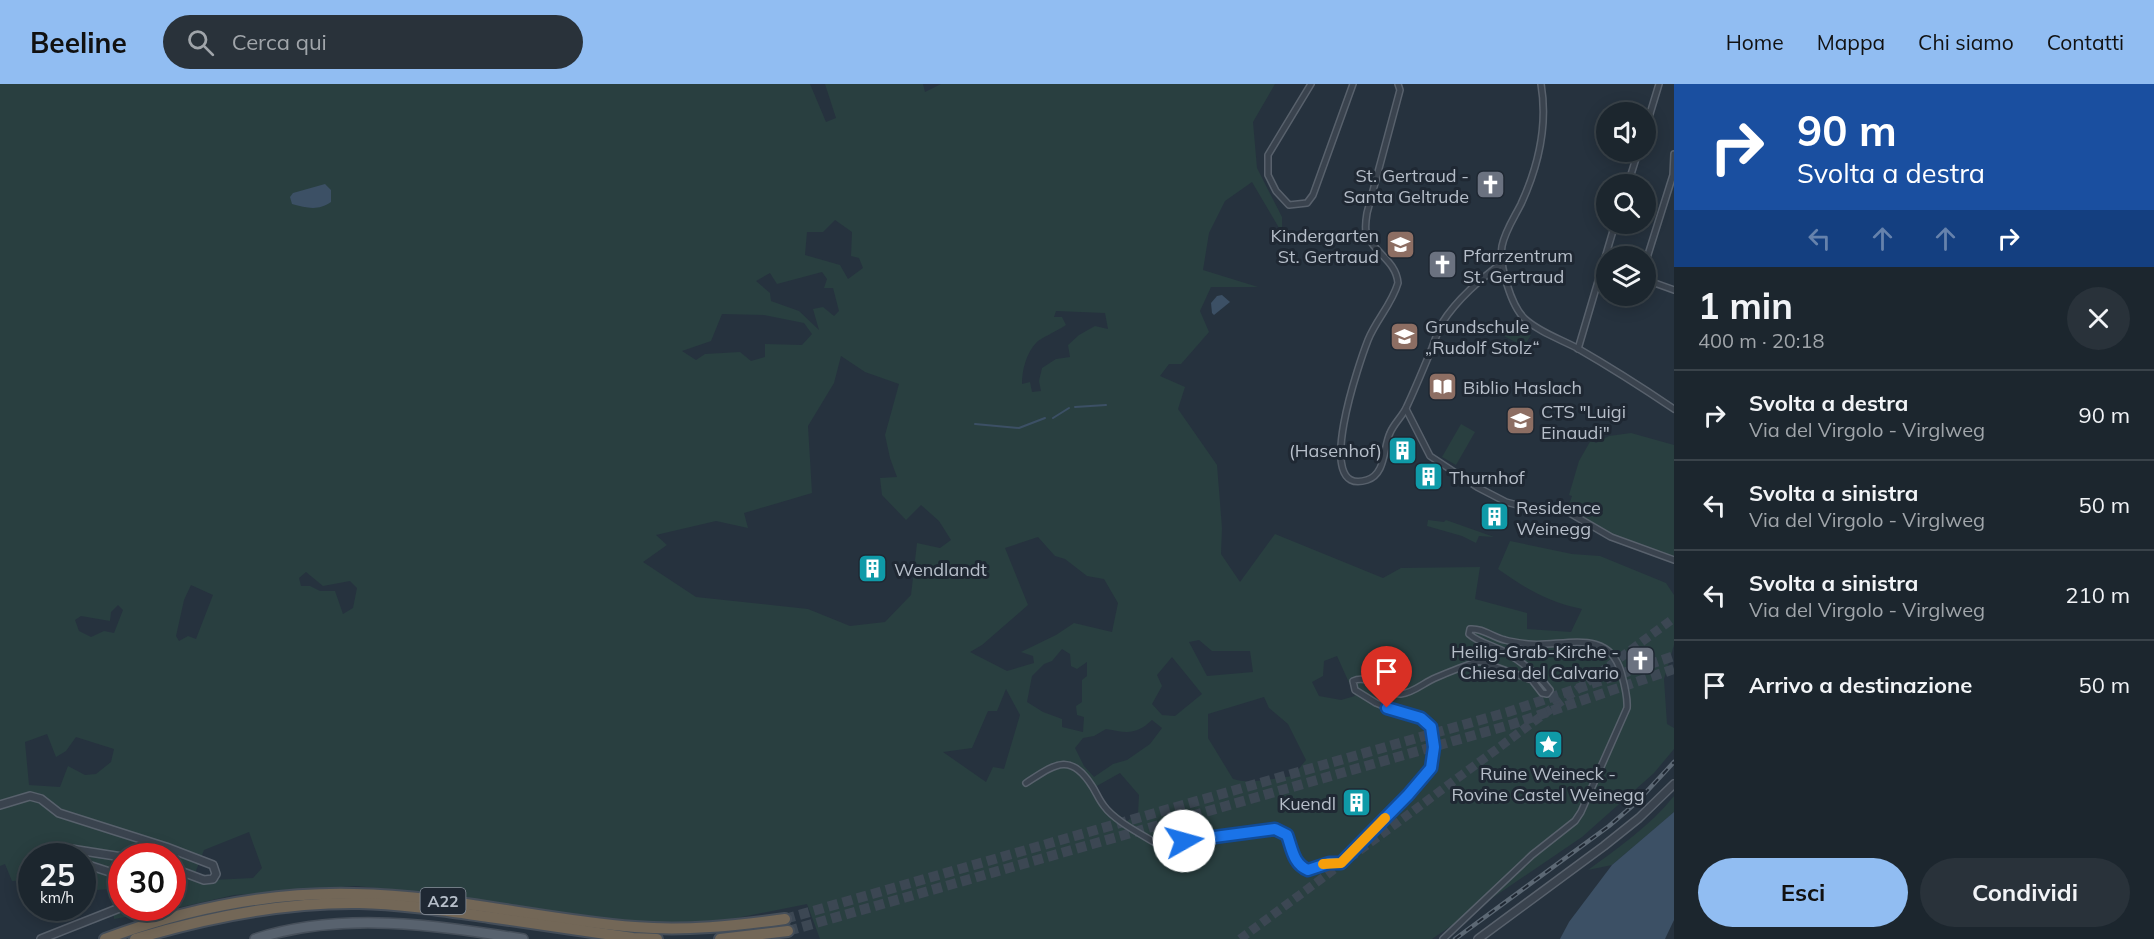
<!DOCTYPE html>
<html lang="it">
<head>
<meta charset="utf-8">
<style>
	:root { --surface:#1c262e; --page:#29323a; --text:#f1f3f6; --muted:#a0a5aa; --line:#3a434a; --accent:#91bdf2 }
	body { margin:0; font-family:Mulish,sans-serif; background:var(--page); color:var(--text); height:100vh; display:flex; flex-direction:column; font-size:22px; white-space:nowrap }
	* { box-sizing:border-box; margin:0 }
	p { font-size:20px; color:var(--muted) }
	.icon { flex:none; width:33px; height:33px; fill:none; stroke:currentColor; stroke-width:2; stroke-linecap:round; stroke-linejoin:round }
	.map { position:relative; flex:1; overflow:hidden }
	.details { display:flex; flex-direction:column; background:var(--surface); width:480px }
	.details>* { flex:none }
	.banner { background:#1a4fa0; color:#fff; overflow:hidden }
	.buttons { position:absolute; left:1596px; top:18px; display:grid; gap:12px }
	.buttons a { display:grid; place-items:center; width:60px; height:60px; border-radius:50%; background:var(--surface); box-shadow:0 3px 15px #0003,0 0 0 2px var(--line); font-size:30px }
	.speed { position:absolute; left:18px; top:759px; display:flex; gap:12px; font-size:30px; font-weight:700; text-align:center }
	.speed>* { display:grid; place-content:center; width:78px; height:78px; border-radius:50%; background:var(--surface); box-shadow:0 3px 15px #0003,0 0 0 2px var(--line); line-height:1 }
	.speed small { font-size:15px; font-weight:400 }
	.speed .limit { border:9px solid #d22; background:#fff; color:#111 }
	.pin { position:absolute; display:grid; place-items:center; width:51px; height:51px; color:#fff; margin:-62px -26px; border-radius:50% 50% 50% 0; rotate:-45deg; box-shadow:0 0 6px #0007 }
	.pin .icon { rotate:45deg }
	.me { position:absolute; width:66px; margin:-33px; rotate:83deg; stroke-linejoin:round; filter:drop-shadow(0 0 4px #0008) }
	.turn { display:flex; align-items:center; gap:21px; height:126px; padding:0 24px; font-size:27px }
	.turn .icon { width:78px; height:78px; stroke-width:2.5 }
	.turn b { display:block; font-size:42px; line-height:51px }
	.lanes { display:flex; align-items:center; height:57px; padding:0 24px; background:#0003; justify-content:center; gap:30px; direction:ltr }
	.lanes .off { opacity:.35 }
	.round { display:grid; place-items:center; flex:none; width:63px; height:63px; border-radius:32px; background:var(--page) }
	.head { display:flex; align-items:center; justify-content:space-between; height:102px; padding:0 24px }
	h1 { font-size:36px; font-weight:700; line-height:45px }
	.button { display:flex; gap:12px; margin-top:auto; padding:12px 24px }
	.button a { flex:1; height:69px; border-radius:36px; background:var(--accent); color:#111; font-size:24px; font-weight:700; line-height:69px; text-align:center }
	.button a+a { background:var(--page); color:var(--text) }
	ul { padding:0; list-style:none }
	li { display:flex; align-items:center; gap:18px; height:90px; padding:0 24px; border-top:2px solid var(--line) }
	li div { flex:1 }
	li b { display:block; font-size:22px }
	li em { font-style:normal }
	header { display:flex; align-items:center; gap:36px; box-sizing:border-box; height:84px; padding:0 30px; background:var(--accent); color:#111 }
	header strong { font-size:28px }
	nav { display:flex; gap:33px; margin-inline-start:auto; font-size:21px }
	.search { width:420px; height:54px; background:var(--page); display:flex; align-items:center; gap:15px; box-sizing:border-box; padding:0 21px; border-radius:33px; color:var(--muted); font-size:22px }
	main { display:flex; flex:1; min-height:0 }
	.map>svg:first-child { display:block }
	.green { fill:#293f40; fill-rule:evenodd }
	.water { fill:#3c5065 }
	.lines { fill:none; stroke-linecap:round; stroke-linejoin:round }
	.stream { stroke:#3c5065; stroke-width:2 }
	.primary-tunnel { stroke:#3c4753; stroke-width:9; stroke-dasharray:9 4.5; stroke-linecap:butt }
	.motorway-tunnel { stroke:#3c4753; stroke-width:10; stroke-dasharray:10 5; stroke-linecap:butt }
	.minor-casing { stroke:#58616c; stroke-width:8 }
	.tertiary-casing { stroke:#58616c; stroke-width:10 }
	.primary-casing { stroke:#464f5a; stroke-width:12 }
	.motorway-casing { stroke:#454e59; stroke-width:14 }
	.minor { stroke:#3a434e; stroke-width:5 }
	.tertiary { stroke:#3a434e; stroke-width:7 }
	.primary { stroke:#58626e; stroke-width:9 }
	.motorway { stroke:#736757; stroke-width:10 }
	.rail-casing { stroke:#5c6874; stroke-width:4.5 }
	.rail { stroke:#1f2833; stroke-width:2; stroke-dasharray:7; stroke-linecap:butt }
	.route-casing { stroke:#114b97; stroke-width:15 }
	.route { stroke:#1a73e8; stroke-width:10 }
	.slow { stroke:#f59e0b; stroke-width:10 }
	.labels { text-anchor:middle; dominant-baseline:central; stroke-width:6; stroke-linejoin:round; paint-order:stroke }
	.shield { fill:#1f2833; stroke:#89919c; stroke-width:1.5 }
	.shield-label { font-size:16px; font-weight:bold; fill:#b6bec9 }
	.poi-label { font-size:18px; fill:#b6bec9; stroke:#1f2833; text-anchor:start }
</style>
</head>
<body>
<header>
<strong>Beeline</strong>
<div class="search"><svg class="icon" aria-label="search" viewBox="0 0 24 24"><circle cx="10" cy="10" r="6"/><path d="M15 15l6 6"/></svg>Cerca qui</div>
<nav><a>Home</a><a>Mappa</a><a>Chi siamo</a><a>Contatti</a></nav>
</header>
<main>
<div class="map">
<svg width="1674" height="855" viewBox="0 0 1674 855">
	<rect width="100%" height="100%" fill="#26323e"/>
	<g class="green">
		<path d="M0 0H810L826 38 836 34 825 0H923L925 8 941 0H1275L1253 38 1257 84 1282 133V149L1252 98 1225 117 1209 149 1203 186 1258 203H1211L1200 227 1209 248 1181 280H1169L1160 292 1185 303 1178 325 1217 381 1222 444 1221 470 1240 498 1275 450 1383 494 1401 484 1480 483 1475 515 1527 529V545L1571 548 1582 525C1548 518 1526 505 1498 485L1510 457 1572 470 1600 472 1666 499 1674 511V561L1664 595 1667 640 1674 644V665L1654 689 1582 753 1432 855H820L807 820 717 838 642 839 417 808 356 802 234 811 177 824 114 835 111 805 83 807 82 772H32L31 796 12 797 5 780 0 782ZM835 136 852 148 851 172 859 174 863 184 848 195 840 181 805 171 807 148H823ZM822 188 827 195 824 204H833L839 227 834 232 823 223 813 225 819 246 799 227 771 217 770 209 756 197 770 189 777 200ZM1056 227 1105 229 1108 245 1095 242 1079 251 1068 261 1070 273 1056 275 1042 284 1039 297 1041 307 1032 308 1030 298 1022 300C1022 286 1026 270 1036 259 1039 255 1059 246 1066 241L1062 233H1054ZM722 230 764 231 804 239 812 250 802 261 765 260V273L751 277 740 268 705 270 696 276 682 267 711 257ZM841 272 865 288 899 300 885 351 890 374 897 393 880 394 882 411 906 436 921 421 939 437 951 456 940 464 917 459 911 511 885 538 850 542 808 525 696 513 643 478 667 461 656 451 716 437 748 444 744 429 812 409 808 342 834 299ZM1038 453 1055 472 1065 475 1087 492 1104 495 1118 519 1112 548 1074 539 1056 551 1021 568 1033 572 1034 579 1007 587 970 568 982 561 1028 521 1005 464ZM306 488 323 502 350 497 357 504 353 524 343 530 335 507H320L310 502H301L299 494ZM191 501 213 511 196 555 188 552 179 557 176 552 184 516ZM118 521 123 526 114 549 104 547 91 553 79 547 75 536 81 532 110 537 111 528ZM1199 556 1212 567H1250L1253 588 1207 592 1189 558ZM1062 565 1070 570 1071 582 1077 585 1087 578V592L1082 596V618L1076 622 1077 631 1084 633 1083 648 1062 643V635L1043 628 1027 618 1032 592 1044 580 1052 577ZM1337 572 1355 612 1341 616 1319 612 1312 598 1323 592 1324 577ZM1172 573 1202 610 1175 632 1162 631 1152 620 1162 602 1157 591ZM1006 605 1020 631 1004 685 993 683 986 698 943 668 972 664 988 627H997ZM1264 613 1269 624 1288 640 1306 676 1293 692C1273 694 1251 701 1233 695L1208 654V630ZM1152 636 1162 644 1150 660 1127 676 1113 680 1094 693 1084 682 1075 664 1083 654 1094 652 1106 645C1127 649 1136 651 1152 636ZM47 650 56 673 66 667 76 653 114 665 111 678 96 690 85 691 68 682 60 703 29 701 25 658ZM1120 689 1139 711 1138 730 1127 737 1106 721 1095 703ZM249 748 262 784 253 794 192 797 204 766ZM122 772H172V824H122Z"/>
		<path d="M1511 240 1531 251 1525 261 1523 262 1504 252Z"/>
		<path d="M1461 340 1475 348 1456 381 1442 373Z"/>
		<path d="M1631 349 1674 361V474L1612 451 1566 422 1567 418H1570L1572 412 1569 411 1579 377 1591 356 1596 359 1609 352Z"/>
		<path d="M1428 436 1444 438 1446 436 1494 453 1479 452 1476 459 1462 452 1427 442Z"/>
		<path d="M1674 712V728L1612 781 1588 786C1618 764 1650 742 1674 712Z"/>
	</g>
	<g class="water">
		<path d="M325 100 331 106V118C318 127 307 124 292 120L290 113 293 109Z"/>
		<path d="M1222 211 1230 218 1214 231 1212 229 1211 219 1217 212Z"/>
		<path d="M1674 728V836L1665 855H1560L1569 838 1612 781Z"/>
	</g>
	<g class="lines">
		<g class="stream">
			<path d="M1075 323 1106 321"/>
			<path d="M1053 334 1069 324"/>
			<path d="M975 340 1019 344 1045 334"/>
		</g>
		<path class="primary-tunnel" d="M1240 855 1674 534"/>
		<g class="motorway-tunnel">
			<path d="M785 835 1508 628 1674 572"/>
			<path d="M788 847 1513 640 1674 585"/>
		</g>
		<defs>
			<g id="minor">
				<path d="M1311 0 1268 71V91L1276 107 1289 121 1307 119 1313 111 1353 0"/>
				<path d="M1398 0 1400 6 1367 129C1366 135 1365 142 1366 148 1373 169 1396 176 1398 199 1392 220 1376 236 1368 256 1361 274 1311 414 1367 396 1386 390 1383 364 1390 349 1394 339 1403 332 1407 322 1416 303 1424 283 1432 264 1435 256 1438 246 1442 239 1457 215 1481 195 1503 178"/>
				<path d="M1541 0C1548 41 1538 83 1521 120 1514 134 1505 147 1502 162 1499 181 1511 222 1525 235 1539 248 1560 255 1577 264 1610 283 1643 304 1674 325"/>
				<path d="M1646 43 1659 0"/>
				<path d="M1628 100 1638 68"/>
				<path d="M1646 177 1673 91 1674 70"/>
				<path d="M1646 193 1649 197 1674 206"/>
				<path d="M1578 265 1615 140"/>
				<path d="M1406 325 1430 372 1477 403 1506 418 1521 422 1568 428 1611 453 1674 476"/>
				<path d="M1026 699C1054 681 1070 667 1092 702 1096 708 1099 716 1104 722 1114 736 1139 749 1154 758L1163 759 1276 745 1287 751 1293 771 1302 784 1308 786 1329 779H1341L1408 711 1431 684 1434 663 1430 643 1421 634 1398 628 1376 619 1355 606 1353 597C1370 589 1384 611 1401 610 1413 609 1425 598 1435 594 1449 588 1464 582 1479 577L1532 596 1542 609 1547 610 1550 606C1538 590 1521 577 1503 567 1492 561 1479 559 1469 550L1470 545C1483 544 1492 553 1505 556 1512 558 1520 559 1528 560 1560 564 1608 542 1621 588 1624 599 1628 612 1627 624L1581 728 1575 737 1532 771 1443 855"/>
			</g>
			<g id="tertiary">
				<path d="M0 721 30 712 41 715 59 729 166 763 213 781 216 790 213 795 204 796 172 784"/>
				<path d="M58 772 57 767 71 765 122 773"/>
				<path d="M82 779 122 792"/>
				<path d="M41 855 122 823"/>
				<path d="M1478 855 1604 762 1639 734 1674 700"/>
			</g>
			<path id="primary" d="M255 855C341 827 435 841 523 855"/>
			<g id="motorway">
				<path d="M105 855C185 825 268 808 354 810 449 811 541 836 635 843 685 847 735 842 785 835"/>
				<path d="M135 855C208 833 282 818 359 819 403 820 446 827 489 833 537 840 585 847 633 854L657 855"/>
				<path d="M720 855 788 847"/>
			</g>
		</defs>
		<use href="#minor" class="minor-casing"/>
		<use href="#tertiary" class="tertiary-casing"/>
		<use href="#primary" class="primary-casing"/>
		<use href="#motorway" class="motorway-casing"/>
		<use href="#minor" class="minor"/>
		<use href="#tertiary" class="tertiary"/>
		<use href="#primary" class="primary"/>
		<use href="#motorway" class="motorway"/>
		<defs>
			<path id="rail" d="M1455 855 1609 742 1637 718 1674 678"/>
		</defs>
		<use href="#rail" class="rail-casing"/>
		<use href="#rail" class="rail"/>
	</g>
	<g class="lines">
		<defs>
			<path id="route" d="M1184 757 1275 745 1287 751C1292 764 1293 780 1308 786L1329 779H1341L1408 711 1431 684 1434 663 1431 643 1421 634 1387 624"/>
		</defs>
		<use href="#route" class="route-casing"/>
		<use href="#route" class="route"/>
		<path class="slow" d="M1323 780 1341 779 1385 734"/>
	</g>
	<defs>
		<symbol id="church-square" viewBox="-11 -11 22 22"><rect x="-9" y="-9" width="18" height="18" rx="4" fill="#6b7280" stroke="#1f2833"/><path d="M-1.2-6h2.4v3.5h3.3v2.4h-3.3V6h-2.4V-.1h-3.3v-2.4h3.3Z" fill="#fff"/></symbol>
		<symbol id="school-square" viewBox="-11 -11 22 22"><rect x="-9" y="-9" width="18" height="18" rx="4" fill="#8d6e63" stroke="#1f2833"/><path d="M0-5L7-2L0 1L-7-2ZM-4 1L0 2.5L4 1V4Q0 6-4 4Z" fill="#fff"/></symbol>
		<symbol id="library-square" viewBox="-11 -11 22 22"><rect x="-9" y="-9" width="18" height="18" rx="4" fill="#8d6e63" stroke="#1f2833"/><path d="M-6-4Q-3-5.5-.7-3.5V5Q-3 3-6 4ZM6-4Q3-5.5 .7-3.5V5Q3 3 6 4Z" fill="#fff"/></symbol>
		<symbol id="building-square" viewBox="-11 -11 22 22"><rect x="-9" y="-9" width="18" height="18" rx="4" fill="#0f9aa8" stroke="#1f2833"/><path d="M-4-6H4V6H1V3H-1V6H-4ZM-2.5-4.3h1.7v1.8h-1.7ZM.8-4.3h1.7v1.8H.8ZM-2.5-1h1.7V.8h-1.7ZM.8-1h1.7V.8H.8Z" fill="#fff"/></symbol>
		<symbol id="sight-square" viewBox="-11 -11 22 22"><rect x="-9" y="-9" width="18" height="18" rx="4" fill="#0f9aa8" stroke="#1f2833"/><path d="M0-6L1.8-2.2L6-1.7L2.9 1.2L3.7 5.4L0 3.3L-3.7 5.4L-2.9 1.2L-6-1.7L-1.8-2.2Z" fill="#fff"/></symbol>
	</defs>
	<g fill-rule="evenodd">
		<use href="#church-square" x="1474" y="84" width="33" height="33"/>
		<use href="#school-square" x="1384" y="144" width="33" height="33"/>
		<use href="#church-square" x="1426" y="164" width="33" height="33"/>
		<use href="#school-square" x="1388" y="236" width="33" height="33"/>
		<use href="#library-square" x="1426" y="286" width="33" height="33"/>
		<use href="#school-square" x="1504" y="320" width="33" height="33"/>
		<use href="#building-square" x="1386" y="350" width="33" height="33"/>
		<use href="#building-square" x="1412" y="376" width="33" height="33"/>
		<use href="#building-square" x="1478" y="416" width="33" height="33"/>
		<use href="#building-square" x="856" y="468" width="33" height="33"/>
		<use href="#church-square" x="1624" y="560" width="33" height="33"/>
		<use href="#sight-square" x="1532" y="644" width="33" height="33"/>
		<use href="#building-square" x="1340" y="702" width="33" height="33"/>
	</g>
	<g class="labels">
		<rect class="shield" x="420.5" y="804" width="45" height="26" rx="4.5"/>
		<g class="shield-label">
			<text x="443" y="817">A22</text>
		</g>
		<g class="poi-label">
			<text x="1469" y="91" text-anchor="end">St. Gertraud -<tspan x="1469" dy="21">Santa Geltrude</tspan></text>
			<text x="1379" y="151" text-anchor="end">Kindergarten<tspan x="1379" dy="21">St. Gertraud</tspan></text>
			<text x="1463" y="171">Pfarrzentrum<tspan x="1463" dy="21">St. Gertraud</tspan></text>
			<text x="1425" y="242">Grundschule<tspan x="1425" dy="21">„Rudolf Stolz“</tspan></text>
			<text x="1463" y="303">Biblio Haslach</text>
			<text x="1541" y="327">CTS "Luigi<tspan x="1541" dy="21">Einaudi"</tspan></text>
			<text x="1382" y="366" text-anchor="end">(Hasenhof)</text>
			<text x="1449" y="393">Thurnhof</text>
			<text x="1516" y="423">Residence<tspan x="1516" dy="21">Weinegg</tspan></text>
			<text x="894" y="485">Wendlandt</text>
			<text x="1619" y="567" text-anchor="end">Heilig-Grab-Kirche -<tspan x="1619" dy="21">Chiesa del Calvario</tspan></text>
			<text x="1548" y="689" text-anchor="middle">Ruine Weineck -<tspan x="1548" dy="21">Rovine Castel Weinegg</tspan></text>
			<text x="1336" y="719" text-anchor="end">Kuendl</text>
		</g>
	</g>
</svg>
<div class="buttons">
<a><svg class="icon" aria-label="sound" viewBox="0 0 24 24"><path d="M4 9h4l5-4v14l-5-4H4zM17 9q2 3 0 6"/></svg></a>
<a><svg class="icon" aria-label="search" viewBox="0 0 24 24"><circle cx="10" cy="10" r="6"/><path d="M15 15l6 6"/></svg></a>
<a><svg class="icon" aria-label="layers" viewBox="0 0 24 24"><path d="M12 4l9 5-9 5-9-5zM3 14l9 5 9-5"/></svg></a>
</div>
<div class="speed"><div>25<small>km/h</small></div><div class="limit">30</div></div>
<div class="pin" style="left:1387px;top:624px;background:#d93025"><svg class="icon" aria-label="arrive" viewBox="0 0 24 24"><path d="M6 21V4h12l-3 4 3 4H6"/></svg></div>
<svg class="me" style="left:1184px;top:757px" viewBox="-20 -20 40 40"><circle r="19" fill="#fff"/><path d="M0-13L10 11 0 6-10 11z" fill="#1a73e8"/></svg>
</div>
<section class="details">
<div class="banner">
<div class="turn"><svg class="icon" aria-label="right" viewBox="0 0 24 24"><path d="M7 20v-9h11M14 6l5 5-5 5"/></svg><div><b>90 m</b>Svolta a destra</div></div>
<div class="lanes"><svg class="icon off" aria-label="left" viewBox="0 0 24 24"><path d="M17 20v-9H6M10 6l-5 5 5 5"/></svg><svg class="icon off" aria-label="ahead" viewBox="0 0 24 24"><path d="M12 20V5M6 11l6-6 6 6"/></svg><svg class="icon off" aria-label="ahead" viewBox="0 0 24 24"><path d="M12 20V5M6 11l6-6 6 6"/></svg><svg class="icon" aria-label="right" viewBox="0 0 24 24"><path d="M7 20v-9h11M14 6l5 5-5 5"/></svg></div>
</div>
<div class="head"><div><h1>1 min</h1><p>400 m · 20:18</p></div><a class="round"><svg class="icon" aria-label="close" viewBox="0 0 24 24"><path d="M6 6l12 12M18 6L6 18"/></svg></a></div>
<ul>
<li><svg class="icon" aria-label="right" viewBox="0 0 24 24"><path d="M7 20v-9h11M14 6l5 5-5 5"/></svg><div><b>Svolta a destra</b><p>Via del Virgolo - Virglweg</p></div><em>90 m</em></li>
<li><svg class="icon" aria-label="left" viewBox="0 0 24 24"><path d="M17 20v-9H6M10 6l-5 5 5 5"/></svg><div><b>Svolta a sinistra</b><p>Via del Virgolo - Virglweg</p></div><em>50 m</em></li>
<li><svg class="icon" aria-label="left" viewBox="0 0 24 24"><path d="M17 20v-9H6M10 6l-5 5 5 5"/></svg><div><b>Svolta a sinistra</b><p>Via del Virgolo - Virglweg</p></div><em>210 m</em></li>
<li><svg class="icon" aria-label="arrive" viewBox="0 0 24 24"><path d="M6 21V4h12l-3 4 3 4H6"/></svg><div><b>Arrivo a destinazione</b></div><em>50 m</em></li>
</ul>
<div class="button"><a>Esci</a><a>Condividi</a></div>
</section>
</main>
</body>
</html>
